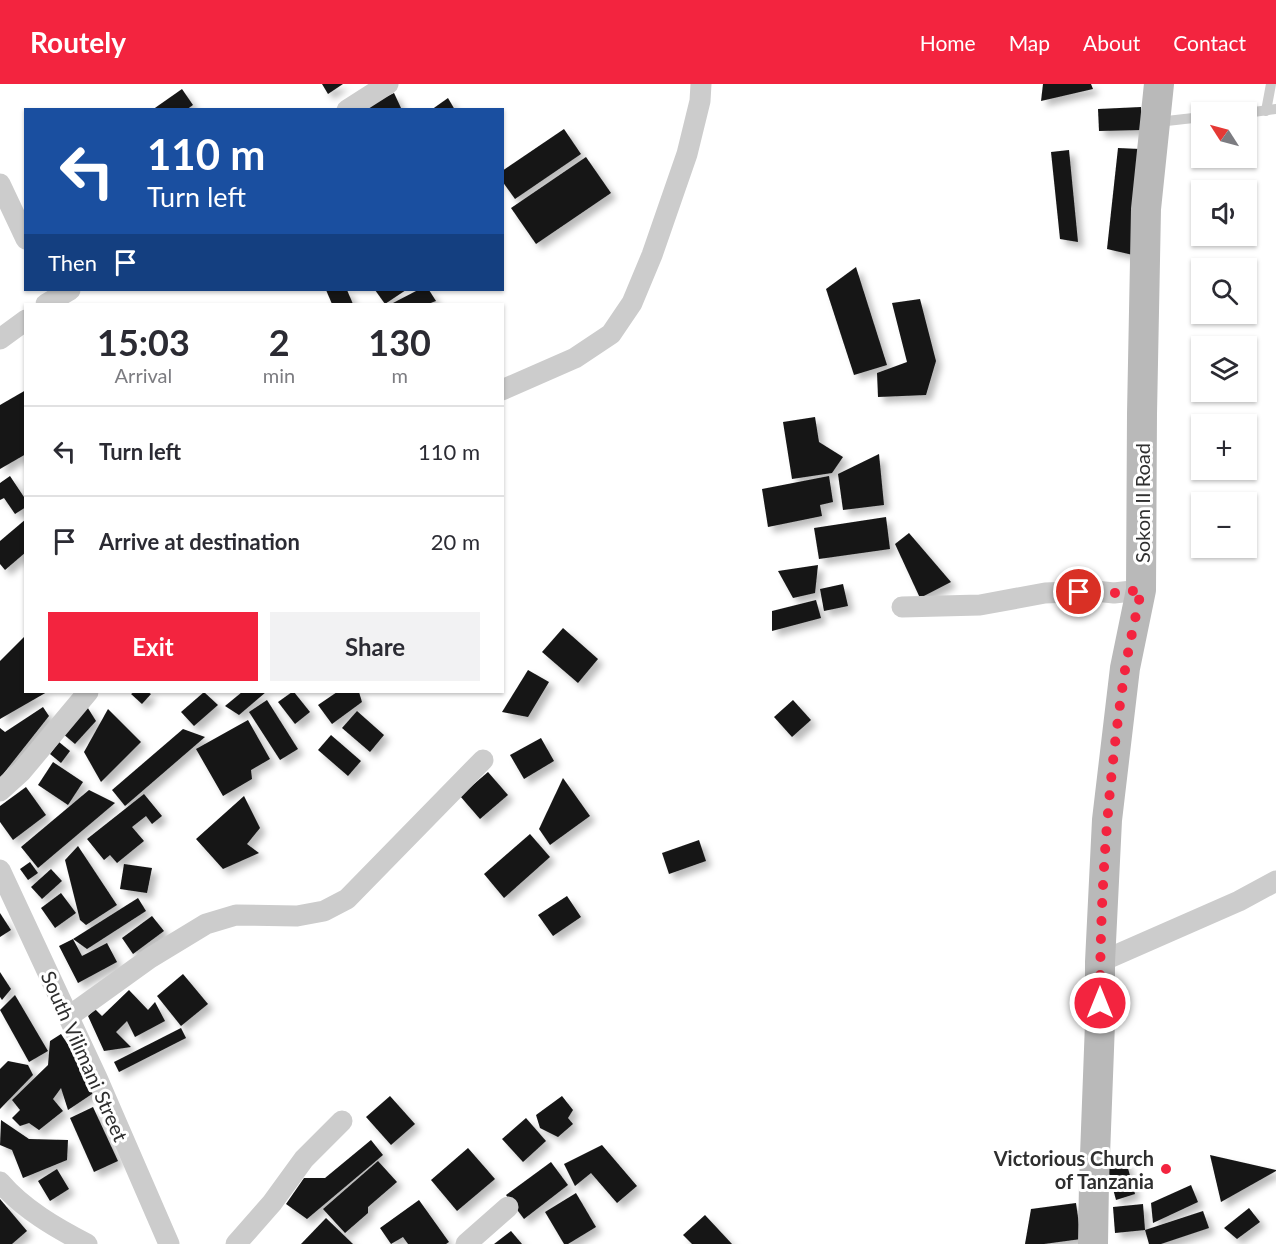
<!DOCTYPE html>
<html lang="en">
<head>
<meta charset="utf-8">
<style>
	:root { --surface:#fff; --page:#f2f2f3; --text:#2b2b33; --muted:#7c7c81; --line:#e1e1e2; --accent:#f3243f }
	body { margin:0; font-family:Lato,sans-serif; background:var(--page); color:var(--text); height:100vh; display:flex; flex-direction:column; font-size:22px; white-space:nowrap }
	* { box-sizing:border-box; margin:0 }
	p { font-size:20px; color:var(--muted) }
	.icon { flex:none; width:33px; height:33px; fill:none; stroke:currentColor; stroke-width:2; stroke-linecap:round; stroke-linejoin:round }
	.map { position:relative; flex:1; overflow:hidden }
	.drawer { position:absolute; left:24px; top:219px; width:480px; height:390px; display:flex; flex-direction:column; background:var(--surface); border-radius:0px; box-shadow:0 2px 4px #0004 }
	.drawer>* { flex:none }
	.guide { position:absolute; left:24px; top:24px; width:480px; height:183px; border-radius:0px; box-shadow:0 2px 4px #0004; background:#1a4fa0; color:#fff; overflow:hidden }
	.needle { width:39px; rotate:306deg }
	.buttons { position:absolute; left:1191px; top:18px; display:grid; gap:12px }
	.buttons a { display:grid; place-items:center; width:66px; height:66px; border-radius:0px; background:var(--surface); box-shadow:0 2px 4px #0004; font-size:30px }
	.pin { position:absolute; display:grid; place-items:center; width:51px; height:51px; color:#fff; margin:-26px; border:3px solid #fff; border-radius:50%; box-shadow:0 2px 6px #0007 }
	.me { position:absolute; width:66px; margin:-33px; rotate:0deg; stroke-linejoin:round; filter:drop-shadow(0 0 4px #0008) }
	.turn { display:flex; align-items:center; gap:21px; height:126px; padding:0 24px; font-size:27px }
	.turn .icon { width:78px; height:78px; stroke-width:2.5 }
	.turn b { display:block; font-size:42px; line-height:51px }
	.then { display:flex; align-items:center; height:57px; padding:0 24px; background:#0003; gap:12px; font-size:22px }
	.eta { display:flex; justify-content:space-evenly; align-items:center; height:102px; text-align:center }
	.eta b { font-size:36px; font-weight:700; line-height:42px }
	.cta { display:flex; gap:12px; margin-top:auto; padding:12px 24px }
	.cta a { flex:1; height:69px; border-radius:0px; background:var(--accent); color:#fff; font-size:24px; font-weight:700; line-height:69px; text-align:center }
	.cta a+a { background:var(--page); color:var(--text) }
	ul { padding:0; list-style:none }
	li { display:flex; align-items:center; gap:18px; height:90px; padding:0 24px; border-top:2px solid var(--line) }
	li div { flex:1 }
	li b { display:block; font-size:22px }
	li em { font-style:normal }
	header { display:flex; align-items:center; gap:36px; box-sizing:border-box; height:84px; padding:0 30px; background:var(--accent); color:#fff }
	header strong { font-size:28px }
	nav { display:flex; gap:33px; margin-inline-start:auto; font-size:21px }
	.map>svg:first-child { display:block }
	.building { fill:#161616; filter:url(#shadow) }
	.lines { fill:none; stroke-linecap:round; stroke-linejoin:round }
	.lane { stroke:#ccc; stroke-width:10 }
	.street { stroke:#ccc; stroke-width:21 }
	.secondary { stroke:#b9b9b9; stroke-width:30 }
	.route { stroke:#f3243f; stroke-width:10; stroke-dasharray:0 18 }
	.poi-dot { fill:#f3243f; stroke:#fff; stroke-width:2 }
	.labels { text-anchor:middle; dominant-baseline:central; stroke-width:6; stroke-linejoin:round; paint-order:stroke }
	.street-label { font-size:20px; fill:#2f2f2f; stroke:#fff }
	.poi-label { font-size:20px; font-weight:bold; fill:#2f2f2f; stroke:#fff; text-anchor:end }
</style>
</head>
<body>
<header>
<strong>Routely</strong>
<nav><a>Home</a><a>Map</a><a>About</a><a>Contact</a></nav>
</header>
<div class="map">
<svg width="1276" height="1160" viewBox="0 0 1276 1160">
	<defs>
		<filter id="shadow"><feDropShadow dx="5.5" dy="5.5" stdDeviation="3" flood-color="#0004"/></filter>
	</defs>
	<rect width="100%" height="100%" fill="#fff"/>
	<g class="building">
		<path d="M322 0H343L328 10Z"/>
		<path d="M1043 0H1091L1093 5 1041 17Z"/>
		<path d="M182 5 193 21 186 26H152Z"/>
		<path d="M394 9 402 26H358Z"/>
		<path d="M448 14 455 26H431Z"/>
		<path d="M1141 23 1142 46 1099 47 1098 25Z"/>
		<path d="M564 45 581 70 515 115 502 97V87Z"/>
		<path d="M1118 64 1140 65 1133 171 1107 165Z"/>
		<path d="M1069 66 1078 158 1060 155 1051 68Z"/>
		<path d="M586 73 611 109 536 160 511 124Z"/>
		<path d="M856 183 887 281 854 291 826 205Z"/>
		<path d="M326 206H347L353 220H332Z"/>
		<path d="M375 206H406L385 220Z"/>
		<path d="M418 206H429L436 217 428 220H391Z"/>
		<path d="M920 215 936 277 926 311 878 313 877 289 907 278 892 219Z"/>
		<path d="M26 306V370L0 385V321Z"/>
		<path d="M815 333 819 358 843 373 832 389 792 395 783 338Z"/>
		<path d="M879 370 884 421 843 426 838 390Z"/>
		<path d="M10 392 26 416V423L15 430 4 414 0 416V399Z"/>
		<path d="M829 392 833 418 820 421 822 432 768 443 762 405Z"/>
		<path d="M886 433 890 465 819 475 814 444Z"/>
		<path d="M26 435V468L5 486 0 480V457Z"/>
		<path d="M909 449 951 498 920 514 895 460Z"/>
		<path d="M818 481 815 509 793 514 778 487Z"/>
		<path d="M843 500 848 522 824 527 820 505Z"/>
		<path d="M816 516 821 534 772 547V527Z"/>
		<path d="M563 544 598 575 578 599 542 568Z"/>
		<path d="M26 551V608H47L0 635V577Z"/>
		<path d="M528 586 549 598 528 633 502 628Z"/>
		<path d="M134 608H148L151 610 142 620 131 610Z"/>
		<path d="M204 608 218 621 194 642 181 628Z"/>
		<path d="M242 608H266L239 631 225 622Z"/>
		<path d="M292 608H294L310 628 295 640 278 618Z"/>
		<path d="M337 608H359L362 618 332 640 318 621Z"/>
		<path d="M267 616 298 665 280 676 249 628Z"/>
		<path d="M793 616 811 636 792 653 774 633Z"/>
		<path d="M86 621 96 637 75 660 62 649Z"/>
		<path d="M43 623 49 632 0 694V644L5 648Z"/>
		<path d="M108 625 141 658 101 698 84 668Z"/>
		<path d="M357 627 384 651 370 668 342 644Z"/>
		<path d="M248 636 270 675 251 686 252 695 223 712 196 665Z"/>
		<path d="M183 645 205 653 125 722 112 706Z"/>
		<path d="M331 651 361 677 348 692 318 666Z"/>
		<path d="M541 654 554 677 524 695 510 671Z"/>
		<path d="M59 658 70 667 61 679 50 670Z"/>
		<path d="M53 678 83 698 68 721 38 701Z"/>
		<path d="M488 688 508 711 480 735 460 712Z"/>
		<path d="M563 694 590 732 550 761 539 745Z"/>
		<path d="M26 703 46 731 13 756 0 738V722Z"/>
		<path d="M89 706 115 719 38 784 21 763Z"/>
		<path d="M144 710 162 732 152 740 146 732 132 743 144 757 117 779 110 771 104 776 87 755Z"/>
		<path d="M244 712 260 744 247 760 259 769 223 785 196 755Z"/>
		<path d="M530 750 550 773 504 814 484 790Z"/>
		<path d="M699 756 706 777 669 790 662 769Z"/>
		<path d="M78 762 117 821 86 841 80 836 65 776Z"/>
		<path d="M30 778 38 789 28 796 20 785Z"/>
		<path d="M124 780 152 784 147 809 120 805Z"/>
		<path d="M51 785 62 797 42 815 31 803Z"/>
		<path d="M61 809 76 829 55 844 41 824Z"/>
		<path d="M567 812 581 833 553 852 538 831Z"/>
		<path d="M138 814 146 827 87 865 73 855Z"/>
		<path d="M0 829 11 846 0 853Z"/>
		<path d="M152 832 164 847 133 870 122 854Z"/>
		<path d="M73 855 82 872 107 859 117 878 78 899 59 862Z"/>
		<path d="M0 888 11 905 2 916 0 913Z"/>
		<path d="M183 890 208 920 181 942 157 912Z"/>
		<path d="M129 906 148 926 155 918 165 937 135 953 127 937 116 948 131 963 104 967 88 932 95 925 102 932Z"/>
		<path d="M15 911 48 967 29 978 0 926Z"/>
		<path d="M181 944 186 954 119 988 114 978Z"/>
		<path d="M61 950 98 1006 68 1026 61 1004 53 1015 63 1027 39 1046 29 1039 20 1042 12 1034 20 1026 12 1016 48 981 50 957Z"/>
		<path d="M8 977 28 981 33 991 0 1025V985Z"/>
		<path d="M390 1012 415 1040 391 1061 366 1033Z"/>
		<path d="M562 1012 573 1026 568 1034 573 1040 558 1053 540 1044 536 1031Z"/>
		<path d="M93 1023 118 1077 94 1088 70 1034Z"/>
		<path d="M526 1034 546 1057 523 1078 502 1055Z"/>
		<path d="M1 1036 29 1055 68 1056 67 1076 23 1094 12 1066 0 1061Z"/>
		<path d="M371 1056 383 1071 307 1135 286 1120 304 1094H325Z"/>
		<path d="M602 1061 637 1102 617 1119 591 1089 575 1102 564 1080Z"/>
		<path d="M468 1064 495 1095 457 1127 431 1096Z"/>
		<path d="M1210 1071 1276 1086V1087L1221 1118Z"/>
		<path d="M378 1077 397 1098 368 1123V1129L345 1149 323 1125Z"/>
		<path d="M1126 1077 1135 1110 1116 1116 1107 1082Z"/>
		<path d="M551 1078 568 1101 524 1135 506 1111Z"/>
		<path d="M57 1085 69 1105 50 1117 38 1097Z"/>
		<path d="M1191 1101 1198 1118 1153 1139 1151 1119Z"/>
		<path d="M576 1109 596 1143 568 1160H564L545 1128Z"/>
		<path d="M0 1115 27 1147 12 1160H0Z"/>
		<path d="M419 1116 449 1158 446 1160H408L403 1153 391 1160 380 1144Z"/>
		<path d="M1076 1119 1081 1155 1044 1160H1025L1031 1125Z"/>
		<path d="M1143 1120 1145 1146 1115 1149 1113 1123Z"/>
		<path d="M1249 1124 1260 1138 1237 1155 1224 1144Z"/>
		<path d="M1203 1127 1209 1144 1161 1160H1149L1145 1146Z"/>
		<path d="M705 1131 732 1160H692L683 1151Z"/>
		<path d="M326 1134 353 1160H301Z"/>
		<path d="M511 1147 522 1160H494Z"/>
	</g>
	<g class="lines">
		<g class="lane">
			<path d="M1266 27 1271 0"/>
			<path d="M1246 29 1276 25"/>
			<path d="M1158 38 1202 33"/>
		</g>
		<g class="street">
			<path d="M347 26 388 0"/>
			<path d="M0 100 26 155"/>
			<path d="M46 220 70 206"/>
			<path d="M0 255 26 236"/>
			<path d="M502 306 575 274 611 250 632 219 652 171 687 70 700 17 701 0"/>
			<path d="M902 523 980 521 1045 509 1095 507 1114 509 1141 506"/>
			<path d="M0 707 21 688 88 608"/>
			<path d="M0 786 97 994 169 1160"/>
			<path d="M1100 878 1239 817 1276 797"/>
			<path d="M68 933 150 874 206 840 236 831 297 832 324 827 347 815 483 676"/>
			<path d="M0 1098C23 1125 56 1144 87 1160"/>
			<path d="M236 1160 272 1119 304 1075 342 1037"/>
			<path d="M466 1160 508 1123"/>
		</g>
		<path class="secondary" d="M1093 1160 1094 1098 1100 939V878L1107 736 1125 584 1141 506 1142 330 1146 125 1159 0"/>
	</g>
	<g class="lines">
		<path class="route" d="M1079 508 1114 509 1141 506C1136 533 1129 560 1125 586 1108 696 1100 808 1100 919"/>
	</g>
	<circle class="poi-dot" cx="1166" cy="1085" r="6"/>
	<g class="labels">
		<g class="street-label">
			<text transform="translate(1142 419) rotate(-90)">Sokon II Road</text>
			<text transform="translate(85 972) rotate(66)">South Vilimani Street</text>
		</g>
		<g class="poi-label">
			<text x="1154" y="1074">Victorious Church<tspan x="1154" dy="23">of Tanzania</tspan></text>
		</g>
	</g>
</svg>
<div class="buttons">
<a><svg class="needle" viewBox="-14 -14 28 28"><path d="M0-13l5 13h-10z" fill="#e53935"/><path d="M0 13l5-13h-10z" fill="#7c7c81"/></svg></a>
<a><svg class="icon" aria-label="sound" viewBox="0 0 24 24"><path d="M4 9h4l5-4v14l-5-4H4zM17 9q2 3 0 6"/></svg></a>
<a><svg class="icon" aria-label="search" viewBox="0 0 24 24"><circle cx="10" cy="10" r="6"/><path d="M15 15l6 6"/></svg></a>
<a><svg class="icon" aria-label="layers" viewBox="0 0 24 24"><path d="M12 4l9 5-9 5-9-5zM3 14l9 5 9-5"/></svg></a>
<a>+</a>
<a>−</a>
</div>
<div class="pin" style="left:1079px;top:508px;background:#d93025"><svg class="icon" aria-label="arrive" viewBox="0 0 24 24"><path d="M6 21V4h12l-3 4 3 4H6"/></svg></div>
<svg class="me" style="left:1100px;top:919px" viewBox="-20 -20 40 40"><circle r="17" fill="#f3243f" stroke="#fff" stroke-width="3"/><path d="M0-11L8 9 0 5-8 9z" fill="#fff"/></svg>
<div class="guide">
<div class="turn"><svg class="icon" aria-label="left" viewBox="0 0 24 24"><path d="M17 20v-9H6M10 6l-5 5 5 5"/></svg><div><b>110 m</b>Turn left</div></div>
<div class="then">Then<svg class="icon" aria-label="arrive" viewBox="0 0 24 24"><path d="M6 21V4h12l-3 4 3 4H6"/></svg></div>
</div>
<section class="drawer">
<div class="eta">
<div><b>15:03</b><p>Arrival</p></div>
<div><b>2</b><p>min</p></div>
<div><b>130</b><p>m</p></div>
</div>
<ul>
<li><svg class="icon" aria-label="left" viewBox="0 0 24 24"><path d="M17 20v-9H6M10 6l-5 5 5 5"/></svg><div><b>Turn left</b></div><em>110 m</em></li>
<li><svg class="icon" aria-label="arrive" viewBox="0 0 24 24"><path d="M6 21V4h12l-3 4 3 4H6"/></svg><div><b>Arrive at destination</b></div><em>20 m</em></li>
</ul>
<div class="cta"><a>Exit</a><a>Share</a></div>
</section>
</div>
</body>
</html>
